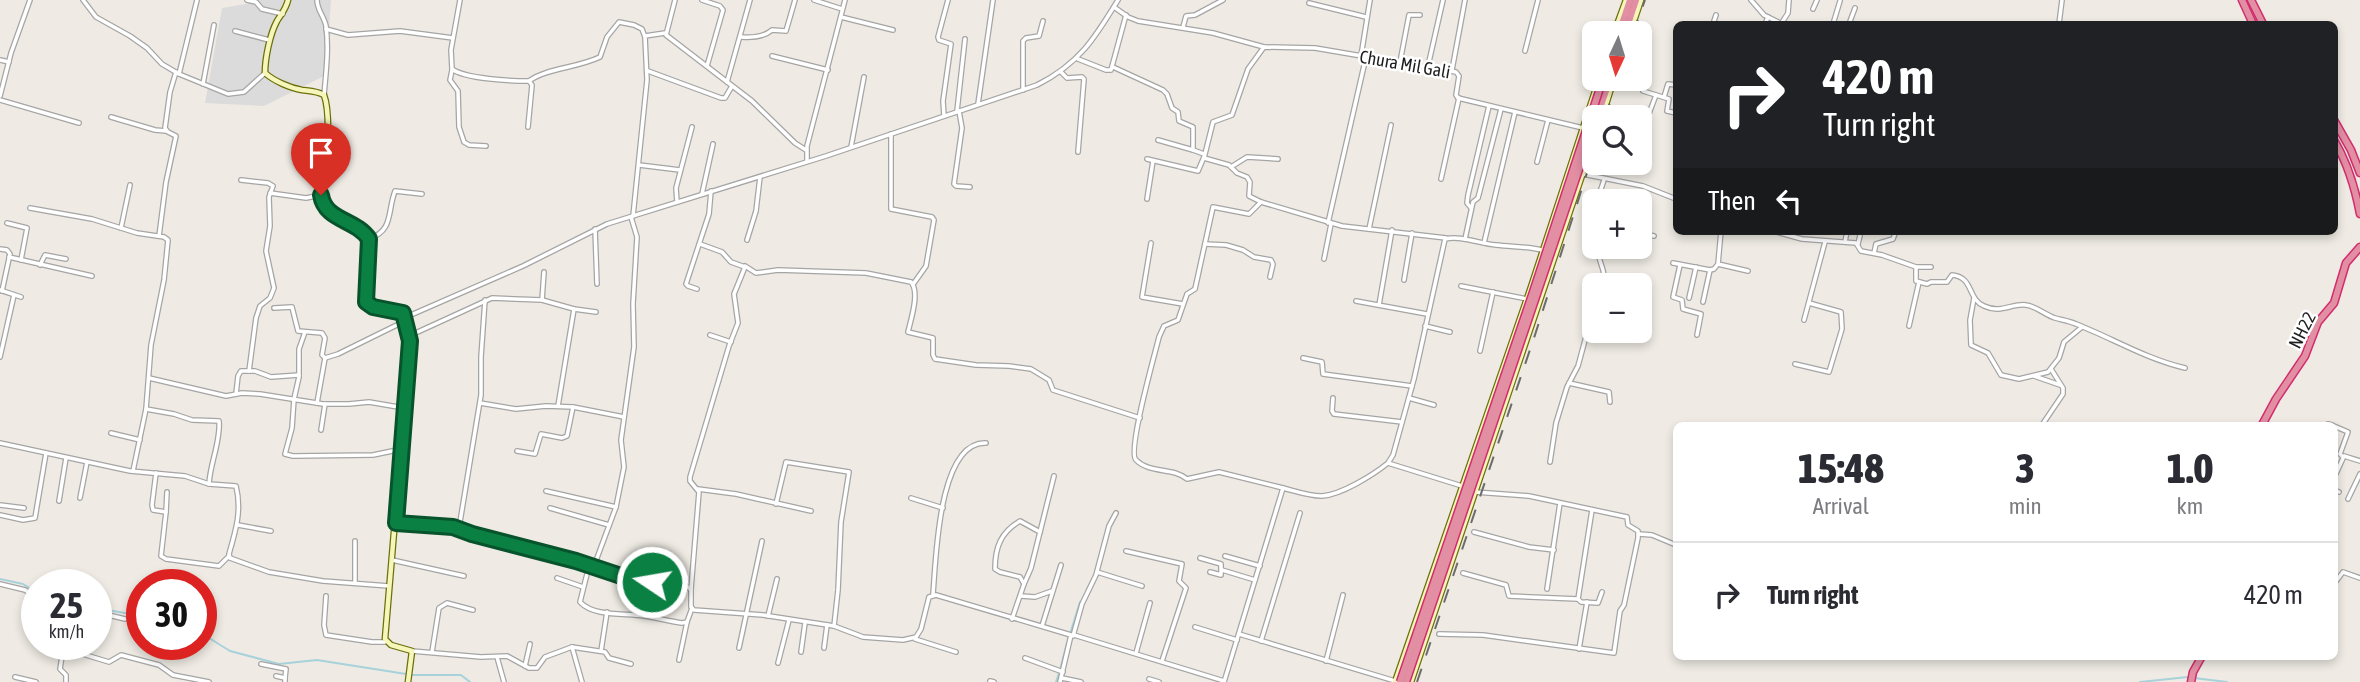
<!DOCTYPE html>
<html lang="en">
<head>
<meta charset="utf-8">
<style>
	:root { --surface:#fff; --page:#f2f2f3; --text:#2b2b33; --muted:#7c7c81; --line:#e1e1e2 }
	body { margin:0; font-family:"Asap Condensed",sans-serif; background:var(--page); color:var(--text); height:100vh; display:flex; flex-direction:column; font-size:26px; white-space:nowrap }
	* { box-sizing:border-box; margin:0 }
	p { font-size:23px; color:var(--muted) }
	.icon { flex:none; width:38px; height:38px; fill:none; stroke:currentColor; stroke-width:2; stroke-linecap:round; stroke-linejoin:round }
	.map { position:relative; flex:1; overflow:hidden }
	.details { position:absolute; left:1673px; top:422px; width:665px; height:238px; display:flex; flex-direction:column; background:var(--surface); border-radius:10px; box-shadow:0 4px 10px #0003 }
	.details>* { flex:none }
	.top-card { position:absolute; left:1673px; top:21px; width:665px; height:214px; border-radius:10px; box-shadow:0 4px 10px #0003; background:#202124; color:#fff; overflow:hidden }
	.needle { width:46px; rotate:184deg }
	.tools { position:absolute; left:1582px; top:21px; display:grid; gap:14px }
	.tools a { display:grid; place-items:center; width:70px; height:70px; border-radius:10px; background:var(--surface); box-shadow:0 4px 10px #0003; font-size:35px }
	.speed { position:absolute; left:21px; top:569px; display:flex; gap:14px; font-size:35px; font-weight:700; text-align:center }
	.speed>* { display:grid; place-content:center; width:91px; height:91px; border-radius:50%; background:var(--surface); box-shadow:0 4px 10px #0003; line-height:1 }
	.speed small { font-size:18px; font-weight:400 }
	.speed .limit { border:10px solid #d22; background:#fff; color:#111 }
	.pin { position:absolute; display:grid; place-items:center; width:60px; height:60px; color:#fff; margin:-72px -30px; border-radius:50% 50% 50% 0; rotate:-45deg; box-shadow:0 0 7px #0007 }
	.pin .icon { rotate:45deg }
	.me { position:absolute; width:77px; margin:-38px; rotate:282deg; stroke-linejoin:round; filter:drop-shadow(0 0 5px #0008) }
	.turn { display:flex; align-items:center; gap:24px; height:147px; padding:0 35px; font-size:32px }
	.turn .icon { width:91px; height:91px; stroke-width:2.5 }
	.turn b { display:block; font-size:49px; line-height:60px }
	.then { display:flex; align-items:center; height:66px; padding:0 35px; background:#0003; gap:14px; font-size:26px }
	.eta { display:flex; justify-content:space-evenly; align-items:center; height:119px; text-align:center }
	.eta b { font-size:42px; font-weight:800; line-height:49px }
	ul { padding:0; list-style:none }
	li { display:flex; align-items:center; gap:21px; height:105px; padding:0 35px; border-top:2px solid var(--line) }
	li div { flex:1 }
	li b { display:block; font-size:26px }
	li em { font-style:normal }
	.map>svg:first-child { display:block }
	.residential { fill:#dcdbdb }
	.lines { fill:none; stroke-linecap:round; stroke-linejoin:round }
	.stream { stroke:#a7d2da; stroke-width:2 }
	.street-casing { stroke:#a5a5a5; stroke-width:6 }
	.secondary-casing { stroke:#6b700a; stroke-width:7 }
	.highway-casing { stroke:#d22c6e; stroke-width:9 }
	.street { stroke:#fff; stroke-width:3.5 }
	.secondary { stroke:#f6f6bb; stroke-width:4.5 }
	.highway { stroke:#e28fa4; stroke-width:6 }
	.rail { stroke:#6c6c6c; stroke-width:2; stroke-dasharray:14 14; stroke-linecap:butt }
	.highway-bridge-casing { stroke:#d22c6e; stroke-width:9; stroke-linecap:butt }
	.highway-bridge { stroke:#e28fa4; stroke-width:6 }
	.route-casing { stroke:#07532c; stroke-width:18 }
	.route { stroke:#0b8043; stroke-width:12 }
	.labels { text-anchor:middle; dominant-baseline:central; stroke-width:5; stroke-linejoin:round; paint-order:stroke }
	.street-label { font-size:18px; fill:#1e1e1e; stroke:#fff }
</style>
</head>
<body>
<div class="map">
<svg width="2360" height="682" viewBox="0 0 2360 682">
	<rect width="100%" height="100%" fill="#efebe4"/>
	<path class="residential" d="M257 0H331L326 75 264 106 205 103 222 8 257 2Z"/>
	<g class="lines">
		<g class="stream">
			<path d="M0 579 23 584 37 593"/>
			<path d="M96 608 142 616"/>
			<path d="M201 633 230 651 279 664 317 660 406 674"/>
			<path d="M1070 634 1080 602"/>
			<path d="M1060 670 1067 643"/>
			<path d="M411 675H461L470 682"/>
			<path d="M2194 678 2227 682"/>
			<path d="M1056 682 1059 673"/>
			<path d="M2140 682 2188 677"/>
		</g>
		<defs>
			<g id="street">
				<path d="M83 0 96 17 130 36 147 48 162 64 179 74 228 94 244 92 265 73"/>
				<path d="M247 0 256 2 262 9 283 14"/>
				<path d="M317 0C317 10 324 16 326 26 329 49 326 72 324 95"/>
				<path d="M460 0 451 50 452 69C465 79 512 81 529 81L532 85 528 127"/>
				<path d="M675 0 666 35 752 101 795 143 806 150"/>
				<path d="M702 0 720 6 723 10 707 66"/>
				<path d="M814 0 842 9"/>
				<path d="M1751 0 1764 15 1782 24"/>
				<path d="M1309 3 1366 17"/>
				<path d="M1114 7 1128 17 1138 21 1213 33 1264 47"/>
				<path d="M1813 9 1817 0"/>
				<path d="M841 17 893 30"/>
				<path d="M1713 24 1716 15"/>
				<path d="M1765 24 1768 17"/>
				<path d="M1781 24 1788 13 1789 0"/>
				<path d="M1833 24 1840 1"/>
				<path d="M1849 24 1855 8"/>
				<path d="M2059 24 2062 0"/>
				<path d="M1183 27 1186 16 1195 15 1223 0"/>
				<path d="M326 29 348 35 400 31 453 38"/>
				<path d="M235 31 269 40"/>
				<path d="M645 36 665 33"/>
				<path d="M741 37C752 38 764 37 772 30L786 31 795 0"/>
				<path d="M1525 51 1538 0"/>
				<path d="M772 56 828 70"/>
				<path d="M1361 56 1370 0"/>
				<path d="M1078 59 1106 70H1111L1126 15"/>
				<path d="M0 60 9 62"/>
				<path d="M1400 62 1409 15H1420"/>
				<path d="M1428 66 1443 0"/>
				<path d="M1113 67 1163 90 1167 94 1172 108 1178 112 1179 121 1193 127V150L1204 154"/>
				<path d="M452 70 450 80 458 91 459 127 464 142 469 145 486 146"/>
				<path d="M1452 70 1465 0"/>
				<path d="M648 71 721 98H725L732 86"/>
				<path d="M1061 72 1067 78 1082 77 1084 79 1078 152"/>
				<path d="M179 74 197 0"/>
				<path d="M529 81C547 68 577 68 600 57L607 37 619 22 634 25 642 29 645 37 647 80 633 216"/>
				<path d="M727 82 750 0"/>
				<path d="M203 84 214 25"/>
				<path d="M1023 90V41L1026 38 1039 36 1043 21"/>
				<path d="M1643 91 1669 99 1667 111 1676 113"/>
				<path d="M0 96 11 53 30 0"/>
				<path d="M1664 97 1668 84 1676 85"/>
				<path d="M0 100 79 123"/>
				<path d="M978 104 993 0"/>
				<path d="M1618 109 1647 119 1656 95"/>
				<path d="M957 111 965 39"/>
				<path d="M959 111 962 128 954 184 956 186 970 187"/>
				<path d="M944 116 943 101 951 44 939 40 938 37 948 0"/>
				<path d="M111 117 155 130 166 131"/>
				<path d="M891 134V209L932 217 934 220 926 266 914 283"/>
				<path d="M1158 140 1193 150"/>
				<path d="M851 147 864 77"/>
				<path d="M1147 159 1198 171 1204 157"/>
				<path d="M807 161V146L845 0"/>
				<path d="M1537 162 1548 120"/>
				<path d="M639 165 680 170"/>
				<path d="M1231 167 1247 157 1278 159"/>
				<path d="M1583 174 1643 186 1676 199"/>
				<path d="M1441 179 1459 98"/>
				<path d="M241 180 268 183 273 186 269 197 270 226 266 251 274 288 270 298 260 306 256 318 249 371"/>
				<path d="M270 193 306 198 321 195"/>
				<path d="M702 194 713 144"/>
				<path d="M1147 199 1153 161"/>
				<path d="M1597 201 1604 180"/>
				<path d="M677 202 676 188 692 127"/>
				<path d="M1261 202 1249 214 1213 207 1195 289 1187 294 1178 320 1164 326 1159 337C1155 354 1127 451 1136 460 1150 474 1173 467 1187 479L1219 472 1283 488"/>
				<path d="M30 208 92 219 137 233 164 237 168 240 164 280 151 345 146 409 133 471"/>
				<path d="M1471 208 1467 203 1468 195 1489 106"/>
				<path d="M1594 211 1590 229 1594 239"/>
				<path d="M7 223 27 228 21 260"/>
				<path d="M1328 223 1366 57"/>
				<path d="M121 228 130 185"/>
				<path d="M595 229 597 284"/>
				<path d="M1369 229 1391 125"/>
				<path d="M1721 231 1718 264 1748 271"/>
				<path d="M1773 231 1802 239 1856 243 1861 251 1882 255 1916 267V281L1927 284 1931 282H1947L1952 275C1974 277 1967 299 1984 306 2001 314 2012 303 2026 305 2036 306 2045 315 2055 318 2062 320 2069 321 2076 324 2112 338 2146 359 2185 368"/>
				<path d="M1640 233 1654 236"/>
				<path d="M159 236 166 182 176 136 168 132 165 128 170 92 176 72"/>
				<path d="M1446 238 1342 226 1261 202 1249 196 1250 182 1247 177 1237 173 1229 165 1204 158 1213 122 1232 115 1248 69 1264 47 1315 48 1456 72 1459 76 1456 95 1458 98 1583 128"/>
				<path d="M369 239C394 230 387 212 395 191L422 194"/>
				<path d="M1465 239 1473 202 1478 198 1501 109"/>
				<path d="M747 240 756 211 760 177"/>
				<path d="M1845 242 1847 231"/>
				<path d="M1151 243 1142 297 1183 304"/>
				<path d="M1484 243 1515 112"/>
				<path d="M1205 244 1226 245 1243 250 1254 257 1271 260 1273 264 1270 277"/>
				<path d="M1858 244 1861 231"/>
				<path d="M1598 247C1597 263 1607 268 1603 285"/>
				<path d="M0 249 7 250 10 254 2 291"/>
				<path d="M1874 253 1876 244 1893 239 1896 231"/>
				<path d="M9 257 92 276"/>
				<path d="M1324 259 1331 224"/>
				<path d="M1673 263 1710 270 1714 269 1718 264"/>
				<path d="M40 265 45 255 66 259"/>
				<path d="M1680 265 1673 297 1682 300 1683 309 1701 314 1697 335"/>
				<path d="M745 266 756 273 778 270 866 273 911 282C920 292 911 319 908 332L933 338V355L935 359 976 365 1009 366 1031 369 1049 380 1053 390 1140 418"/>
				<path d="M1917 267H1931"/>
				<path d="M1404 280 1412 233"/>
				<path d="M1461 286 1527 299"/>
				<path d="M697 289 688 286 686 284 709 214 711 191"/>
				<path d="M0 290 21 297"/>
				<path d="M1689 298 1696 267"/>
				<path d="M1974 298 1970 320 1971 345 1988 353 2001 375 2019 379 2048 372 2059 358 2064 342 2082 327"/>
				<path d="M542 300 544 272"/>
				<path d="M1356 301 1427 314"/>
				<path d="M1703 302 1710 270"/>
				<path d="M1379 305 1392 230"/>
				<path d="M274 308 292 307 298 331 322 333 325 338 322 355 325 358 338 354 405 321"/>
				<path d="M404 318 523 266 607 224 826 156 1037 85C1079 64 1095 38 1118 0"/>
				<path d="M1804 320 1825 242"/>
				<path d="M1425 326 1450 332"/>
				<path d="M1909 326 1919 282"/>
				<path d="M305 332 299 349V377L294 399 292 428 285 454 293 456 373 455 402 449"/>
				<path d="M710 335 731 342"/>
				<path d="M409 336 492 298 542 300 574 309 596 312"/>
				<path d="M1480 351 1493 292"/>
				<path d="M0 357 14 295"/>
				<path d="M1303 358 1322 362 1323 374 1412 386"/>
				<path d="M1795 364 1829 372 1842 329 1841 312 1809 303"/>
				<path d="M2034 376 2060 385"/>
				<path d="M149 378 226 396 242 393 260 394 323 404H349L369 402 404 408"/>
				<path d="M1569 383 1609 392 1610 402"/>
				<path d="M236 394 238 376 241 371H255L271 377 299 375"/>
				<path d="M1333 398 1332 411 1334 414 1402 422"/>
				<path d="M1409 398 1434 405"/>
				<path d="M317 403 325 358"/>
				<path d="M480 403 516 409 546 406 573 407 624 417"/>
				<path d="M558 406 574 309"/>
				<path d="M146 409 174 414 192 420 219 421C221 441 210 463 209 484"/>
				<path d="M2328 424 2332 425"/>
				<path d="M2042 425 2063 394V388L2051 369"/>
				<path d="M2334 426 2348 432 2340 454 2343 457"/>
				<path d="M321 430 325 404"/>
				<path d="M111 433 140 440"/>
				<path d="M0 443 130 471 185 476 209 484 236 486C242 510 236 530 229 554L230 558 269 572 323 581 389 586"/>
				<path d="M517 451 535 454 541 434 562 438 567 436 573 407"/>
				<path d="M1550 462 1556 423 1567 387 1578 366 1594 307"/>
				<path d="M1388 463 1393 455 1414 379 1445 239C1461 235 1480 244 1496 245 1512 247 1526 246 1542 250"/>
				<path d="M156 473 152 505 153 510 166 512 167 492"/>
				<path d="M2334 478 2344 456 2360 461"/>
				<path d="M698 489 736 494 811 511"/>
				<path d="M2334 490 2339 492"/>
				<path d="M546 491 616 507"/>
				<path d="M80 498 87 462"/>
				<path d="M911 498 943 508"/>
				<path d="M2348 499 2360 474"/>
				<path d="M59 501 66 458"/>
				<path d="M776 504 786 462 849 472 841 522 838 590 834 626"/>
				<path d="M0 505 24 508"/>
				<path d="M550 508 609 525"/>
				<path d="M1592 510 1578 599 1581 602 1598 603 1602 592"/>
				<path d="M166 512 161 556 166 559 219 566 229 556"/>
				<path d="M0 515 23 520 35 518 46 453"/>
				<path d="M396 523 453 527 472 534 576 561 627 578 688 587 691 590V607L694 610 763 615 834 626 863 637 903 640 916 637 921 629 929 597 936 595 1071 635 1060 682"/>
				<path d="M238 525 271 531"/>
				<path d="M459 528 481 395V357L485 300"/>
				<path d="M1474 532 1529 547 1554 550"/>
				<path d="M1639 534 1652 535 1676 545"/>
				<path d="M1126 551 1182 564 1179 581 1186 588 1162 661"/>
				<path d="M1225 556 1260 566"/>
				<path d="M1200 558 1221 564V575L1210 572"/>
				<path d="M392 560 464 576"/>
				<path d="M589 566 580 602C594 617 625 613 644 616 657 618 669 621 682 623L687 622 692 608"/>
				<path d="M594 566 616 507 624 467 621 440 634 347 633 304 637 237 631 217"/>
				<path d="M1222 570 1255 580"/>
				<path d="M1097 572 1142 586"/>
				<path d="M1463 573 1506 585 1509 596 1578 599"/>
				<path d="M557 578 583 587"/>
				<path d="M355 583V541"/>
				<path d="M0 584 25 590 37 598"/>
				<path d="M1024 584 1031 568 1054 476"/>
				<path d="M2334 584 2343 572 2360 578"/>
				<path d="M691 589 699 492 690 481V477L729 346 738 323 734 294 745 267 731 262 722 252 700 244"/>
				<path d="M1547 589 1560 503"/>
				<path d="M933 594C936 560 938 441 986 443"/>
				<path d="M326 596 324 625 326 635 372 642H385"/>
				<path d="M1021 596 1035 597 1052 591"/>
				<path d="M96 612 125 619"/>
				<path d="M768 616 777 579"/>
				<path d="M1012 619 1024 584 1020 577 1000 572 995 569C995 547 1001 532 1020 521L1040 532"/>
				<path d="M1042 626 1061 565"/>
				<path d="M1195 627 1237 640"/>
				<path d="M1239 634 1395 681"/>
				<path d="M1439 634 1483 635 1614 653 1620 611 1624 605 1638 538V531L1628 525 1627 517 1529 496 1475 492"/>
				<path d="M1074 635 1224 681"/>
				<path d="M1073 636 1082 604 1096 575 1109 526 1116 513"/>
				<path d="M915 639 956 652"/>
				<path d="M1261 641 1300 513"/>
				<path d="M61 644 63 650 60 669 66 675V682"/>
				<path d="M572 647 582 682"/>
				<path d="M63 648 109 662 121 655 159 665 173 675 209 682"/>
				<path d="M739 648 762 541"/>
				<path d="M824 648 827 625"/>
				<path d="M1579 649 1587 602"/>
				<path d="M412 651 481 657 507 656 529 668H537L545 657 572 647 605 652 609 658 631 664"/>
				<path d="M601 651 607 612"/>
				<path d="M432 652 439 608 447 603 473 610"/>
				<path d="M801 652 805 623"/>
				<path d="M1136 653 1150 603"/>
				<path d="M497 657 504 682"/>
				<path d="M1025 658 1063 672"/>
				<path d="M679 660 687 622"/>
				<path d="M1326 661 1343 595"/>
				<path d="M778 663 789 620"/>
				<path d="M261 664 286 669 285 678"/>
				<path d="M525 666 530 644"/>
				<path d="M276 676 285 678V682"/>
				<path d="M15 677 36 682"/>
				<path d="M1062 678 1081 682"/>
				<path d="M1149 679 1159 682"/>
				<path d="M990 681 994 682"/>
				<path d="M1224 682 1283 488C1295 491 1309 496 1322 496 1341 495 1373 475 1388 463L1462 486"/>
			</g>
			<g id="secondary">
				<path d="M288 0C286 9 282 13 277 21 270 34 265 58 265 73 274 81 290 88 302 90 310 91 317 91 324 95 330 111 328 148 326 166 324 177 319 192 323 203 328 220 359 222 369 239L366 302 373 307 403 313 410 341 385 639 391 645 412 651 408 682"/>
				<path d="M1614 33 1626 0"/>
				<path d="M1630 33 1641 0"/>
				<path d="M1602 117 1614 79"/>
				<path d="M1395 682 1531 287 1599 79"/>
				<path d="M1411 682 1594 140"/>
			</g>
			<g id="highway">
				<path d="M2242 0 2253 24"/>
				<path d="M2251 0 2263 24"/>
				<path d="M1619 33 1630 0"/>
				<path d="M1625 33 1636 0"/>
				<path d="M1597 117 1610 79"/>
				<path d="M2334 120 2351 150 2360 173"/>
				<path d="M2334 140C2348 164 2355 187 2360 214"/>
				<path d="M2262 425 2276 399 2305 356 2318 322 2334 303 2346 263 2360 247"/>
				<path d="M2191 682 2193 672 2202 656"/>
			</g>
		</defs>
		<use href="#street" class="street-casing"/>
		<use href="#secondary" class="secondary-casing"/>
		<use href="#highway" class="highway-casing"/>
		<use href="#street" class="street"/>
		<use href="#secondary" class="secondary"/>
		<use href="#highway" class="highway"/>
		<g class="rail">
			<path d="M1633 33 1645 0"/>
			<path d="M1605 117 1618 79"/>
			<path d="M1417 682 1534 338 1594 151"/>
		</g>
		<defs>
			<g id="highway-bridge">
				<path d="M1400 682 1533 292 1603 79"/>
				<path d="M1406 682 1594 125"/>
			</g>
		</defs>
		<use href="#highway-bridge" class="highway-bridge-casing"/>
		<use href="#highway-bridge" class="highway-bridge"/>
	</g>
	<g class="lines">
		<defs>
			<path id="route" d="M321 195C325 221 356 219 369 239L366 302 373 307 403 313 410 341 396 523 453 527 472 534 576 561 627 578 652 582"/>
		</defs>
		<use href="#route" class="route-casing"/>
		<use href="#route" class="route"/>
	</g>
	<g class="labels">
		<g class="street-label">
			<text transform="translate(1405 64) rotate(10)">Chura Mil Gali</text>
			<text transform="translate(2302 330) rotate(-63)">NH22</text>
		</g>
	</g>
</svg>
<div class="tools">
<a><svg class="needle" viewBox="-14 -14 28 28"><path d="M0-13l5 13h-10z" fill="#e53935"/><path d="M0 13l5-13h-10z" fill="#7c7c81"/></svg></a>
<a><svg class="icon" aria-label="search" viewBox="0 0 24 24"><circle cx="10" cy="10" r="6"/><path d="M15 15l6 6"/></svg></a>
<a>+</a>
<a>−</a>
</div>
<div class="speed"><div>25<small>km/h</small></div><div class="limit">30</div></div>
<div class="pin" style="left:321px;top:195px;background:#d93025"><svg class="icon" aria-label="arrive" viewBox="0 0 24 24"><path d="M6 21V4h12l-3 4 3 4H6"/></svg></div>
<svg class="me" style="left:652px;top:582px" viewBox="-20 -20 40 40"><circle r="17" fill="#0b8043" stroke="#fff" stroke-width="3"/><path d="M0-11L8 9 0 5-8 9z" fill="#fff"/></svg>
<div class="top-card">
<div class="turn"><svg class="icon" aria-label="right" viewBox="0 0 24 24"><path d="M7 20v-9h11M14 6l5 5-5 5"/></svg><div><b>420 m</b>Turn right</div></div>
<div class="then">Then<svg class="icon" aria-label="left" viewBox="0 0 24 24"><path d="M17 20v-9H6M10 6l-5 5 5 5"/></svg></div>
</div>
<section class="details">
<div class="eta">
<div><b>15:48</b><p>Arrival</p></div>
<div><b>3</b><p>min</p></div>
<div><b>1.0</b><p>km</p></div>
</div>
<ul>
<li><svg class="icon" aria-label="right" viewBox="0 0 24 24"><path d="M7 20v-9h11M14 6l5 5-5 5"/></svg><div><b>Turn right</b></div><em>420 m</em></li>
</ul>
</section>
</div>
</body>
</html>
